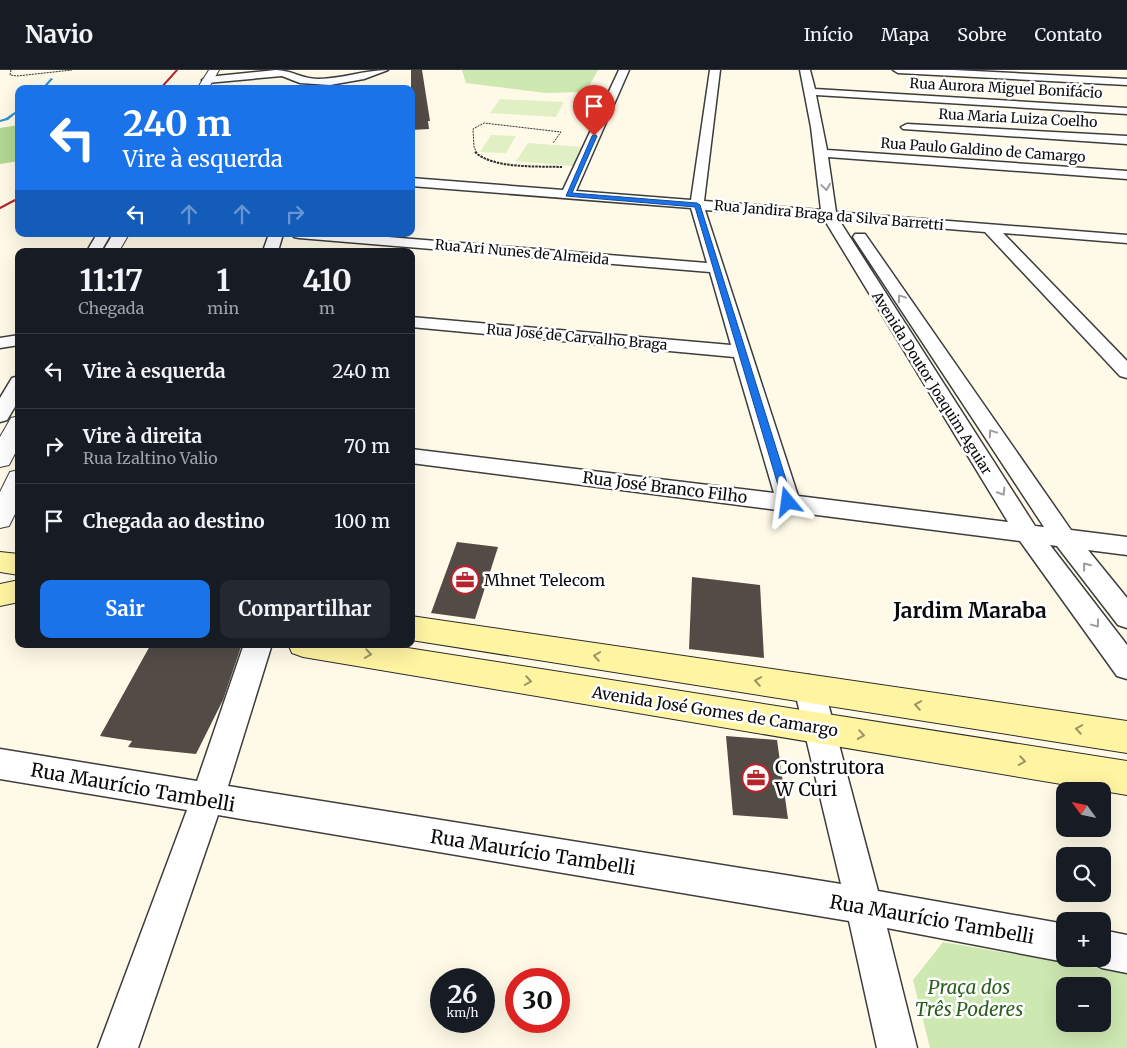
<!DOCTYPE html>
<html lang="pt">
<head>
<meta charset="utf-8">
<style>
	:root { --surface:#171b24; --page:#242831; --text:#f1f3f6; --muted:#9ea1a6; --line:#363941; --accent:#1a73e8 }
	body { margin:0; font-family:Merriweather,serif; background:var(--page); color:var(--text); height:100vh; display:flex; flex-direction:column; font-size:19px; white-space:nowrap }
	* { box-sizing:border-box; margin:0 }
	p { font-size:16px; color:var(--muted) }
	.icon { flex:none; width:28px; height:28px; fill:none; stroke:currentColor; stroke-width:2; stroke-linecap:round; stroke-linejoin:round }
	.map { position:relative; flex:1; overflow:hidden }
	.drawer { position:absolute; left:15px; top:178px; width:400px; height:400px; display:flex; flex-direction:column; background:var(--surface); border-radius:10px; box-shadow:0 5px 20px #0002 }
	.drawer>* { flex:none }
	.banner { position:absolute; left:15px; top:15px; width:400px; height:152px; border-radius:10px; box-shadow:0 5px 20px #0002; background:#1a73e8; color:#fff; overflow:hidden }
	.needle { width:32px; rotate:303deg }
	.tools { position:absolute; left:1056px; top:712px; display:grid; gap:10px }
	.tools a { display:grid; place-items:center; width:55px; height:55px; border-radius:10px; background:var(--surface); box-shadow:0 5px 20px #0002; font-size:25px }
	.speed { position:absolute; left:430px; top:898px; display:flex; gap:10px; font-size:25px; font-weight:700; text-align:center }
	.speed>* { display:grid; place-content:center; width:65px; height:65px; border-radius:50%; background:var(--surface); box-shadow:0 5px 20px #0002; line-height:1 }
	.speed small { font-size:12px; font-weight:400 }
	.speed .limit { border:8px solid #d22; background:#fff; color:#111 }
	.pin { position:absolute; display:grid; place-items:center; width:42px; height:42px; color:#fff; margin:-51px -21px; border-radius:50% 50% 50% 0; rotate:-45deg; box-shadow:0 0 5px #0007 }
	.pin .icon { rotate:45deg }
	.me { position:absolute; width:55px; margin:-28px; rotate:344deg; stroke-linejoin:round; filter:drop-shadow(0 0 4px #0008) }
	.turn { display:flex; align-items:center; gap:18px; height:105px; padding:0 25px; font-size:22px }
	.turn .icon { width:65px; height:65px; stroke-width:2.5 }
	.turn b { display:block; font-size:35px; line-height:42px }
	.lanes { display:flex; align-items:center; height:48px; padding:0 25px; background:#0003; justify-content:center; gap:25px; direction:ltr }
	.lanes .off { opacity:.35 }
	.eta { display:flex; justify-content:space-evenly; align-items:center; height:85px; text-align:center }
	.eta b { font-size:30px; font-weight:700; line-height:35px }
	.action { display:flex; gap:10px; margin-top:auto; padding:10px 25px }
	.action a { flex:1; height:58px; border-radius:10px; background:var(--accent); color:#fff; font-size:20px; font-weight:700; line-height:58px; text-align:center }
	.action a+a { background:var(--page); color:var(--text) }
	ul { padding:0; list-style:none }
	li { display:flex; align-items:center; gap:15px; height:75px; padding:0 25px; border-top:1px solid var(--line) }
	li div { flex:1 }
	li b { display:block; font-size:19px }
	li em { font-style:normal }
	header { display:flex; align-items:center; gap:30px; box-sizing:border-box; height:70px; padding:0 25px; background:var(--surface); border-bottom:1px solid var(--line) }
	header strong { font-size:24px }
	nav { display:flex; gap:28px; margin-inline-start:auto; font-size:18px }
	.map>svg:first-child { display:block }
	.green { fill:#cee8b2; fill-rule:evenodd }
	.forest { fill:#b2d892 }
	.pitch { fill:#e0efc4 }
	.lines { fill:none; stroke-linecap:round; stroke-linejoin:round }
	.stream { fill:#3491cc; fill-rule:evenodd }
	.building { fill:#524b46 }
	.minor-casing { stroke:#3d3d3d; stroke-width:3 }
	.tertiary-casing { stroke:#3d3d3d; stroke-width:2 }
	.secondary-casing { stroke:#2c2c2c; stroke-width:2 }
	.path-far1 { stroke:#2c2c2c; stroke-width:1; stroke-dasharray:2 1; stroke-linecap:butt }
	.path { stroke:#2c2c2c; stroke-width:2; stroke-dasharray:2.5 1; stroke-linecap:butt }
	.minor { fill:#fff; fill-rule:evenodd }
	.tertiary { fill:#fff; fill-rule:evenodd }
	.secondary { fill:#fff4a2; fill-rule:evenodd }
	.rail { stroke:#b8242c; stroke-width:2 }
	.oneway { stroke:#9d9d9d }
	.oneway2 { stroke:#9d9665 }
	.route { fill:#1a73e8; stroke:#114b97 }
	.labels { text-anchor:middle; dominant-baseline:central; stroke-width:5; stroke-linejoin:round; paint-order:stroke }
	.far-street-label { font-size:14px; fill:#0a0a0a; stroke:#fff }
	.street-label { font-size:16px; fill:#0a0a0a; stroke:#fff }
	.poi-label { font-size:16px; fill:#0a0a0a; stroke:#fff; text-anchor:start }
	.near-poi-label { font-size:19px; fill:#0a0a0a; stroke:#fff; text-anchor:start }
	.near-street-label { font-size:19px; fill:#0a0a0a; stroke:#fff }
	.near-park-label { font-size:19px; font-style:italic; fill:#2b601c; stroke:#fff }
	.district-label { font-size:21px; font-weight:bold; fill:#0a0a0a; stroke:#fff }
</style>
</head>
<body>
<header>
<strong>Navio</strong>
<nav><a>Início</a><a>Mapa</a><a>Sobre</a><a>Contato</a></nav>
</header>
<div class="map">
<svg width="1127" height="978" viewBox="0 0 1127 978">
	<rect width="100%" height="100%" fill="#fffae7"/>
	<g class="green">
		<path d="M462 0H598L586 22 545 23 466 13Z"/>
		<path d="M943 872 1127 903V978H930L913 910ZM1065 916H1102V954H1065Z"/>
	</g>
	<path class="forest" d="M19 55V91L0 94V58Z"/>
	<g class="pitch">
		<path d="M500 29 564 32 556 47 490 43Z"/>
		<path d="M491 65 516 66 506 83 480 82Z"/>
		<path d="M528 73 583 77 573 96 516 91Z"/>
	</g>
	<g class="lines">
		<g class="stream">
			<path d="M51 8 53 9 44 19H41Z"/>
			<path d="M19 39V41L8 50 0 52V50L6 48Z"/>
		</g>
	</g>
	<g class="building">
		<path d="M411 0H422L430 51H428L429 59 411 60Z"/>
		<path d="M457 472 498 477 475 549 431 543Z"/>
		<path d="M692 507 760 515 764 588 689 579Z"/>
		<path d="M151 574H242L223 630 196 684 128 677 132 671 100 666Z"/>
		<path d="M726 666 777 670 788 749 733 745Z"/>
	</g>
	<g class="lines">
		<defs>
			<g id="minor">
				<path d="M276 0C291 0 302 9 318 9 342 9 364 0 388 0L364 9 330 15 300 13 282 6 207 13 202 10 207 7Z"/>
				<path d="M619 0H629L576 121 691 130 710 0H720L704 131 821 140 811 57 800 0H810L815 19 1127 38V44L816 25 827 80 1127 101V109L828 87 836 142 1127 165V173L1003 163 1127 291V308L1120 306 985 162 839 150 1035 456 1044 457 853 167 855 164H865L1071 460 1127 467V485L1088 480 1127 528V558L1118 555 1057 476 1050 475 1127 575V609L1117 606 1020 471 411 393V379L774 423 734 287 411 257V247L731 275 710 202 299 168 294 167 292 164H351L707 193 691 138 411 116V108L563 120ZM705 140 824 149 1008 452 798 426Z"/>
				<path d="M893 0H954L1127 9V15L898 3Z"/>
				<path d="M907 54 1127 66V74L903 59 901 57Z"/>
				<path d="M97 164H111L101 181H87Z"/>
				<path d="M269 164H283L278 181H263Z"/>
				<path d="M19 265V275L0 278V268Z"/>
				<path d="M19 306V330L7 350 0 352V328L12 308Z"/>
				<path d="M244 574H272L228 716 841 814 794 618 799 609 809 605 819 609 824 618 878 821 1065 854V889H1072L1065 892 887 858 917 978H877L849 851 218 745 138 978H98L187 740 0 709V679L197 711Z"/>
				<path d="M1102 860 1127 865V903L1102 898 1089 892 1087 889H1102Z"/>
			</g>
			<g id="tertiary">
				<path d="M209 0H219L208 19H197Z"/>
				<path d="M113 164H129L119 181H103Z"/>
				<path d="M19 346V376L9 395 0 397V367L11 348Z"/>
				<path d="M19 400V436L9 456 0 458V422L10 402Z"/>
			</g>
			<g id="secondary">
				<path d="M0 482 19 484V505L0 502Z"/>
				<path d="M19 510V532L0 536V514Z"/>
				<path d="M411 546 1127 651V683L411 570Z"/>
				<path d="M288 574H382L1127 691V725L303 587 292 583Z"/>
			</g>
		</defs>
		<use href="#minor" class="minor-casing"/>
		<use href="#tertiary" class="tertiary-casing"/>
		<use href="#secondary" class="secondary-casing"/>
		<g class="path-far1">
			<path d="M11 0 10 5 17 6 72 0"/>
			<path d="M477 83 474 77 473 59 484 53 561 62 553 73"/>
		</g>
		<path class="path" d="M475 82C493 99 538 96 562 97"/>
		<use href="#minor" class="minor"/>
		<use href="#tertiary" class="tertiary"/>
		<use href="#secondary" class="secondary"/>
		<g class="rail">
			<path d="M160 19 177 0"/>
			<path d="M0 138 19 128"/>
		</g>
	</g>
	<defs><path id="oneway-chevron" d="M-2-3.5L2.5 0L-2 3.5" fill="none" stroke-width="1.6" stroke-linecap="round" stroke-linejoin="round" transform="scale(1.25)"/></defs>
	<g class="oneway">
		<use href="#oneway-chevron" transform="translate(826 117) rotate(82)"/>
		<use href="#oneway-chevron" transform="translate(901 228) rotate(-124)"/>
		<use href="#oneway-chevron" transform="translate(992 363) rotate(-124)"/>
		<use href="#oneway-chevron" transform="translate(1002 422) rotate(58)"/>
		<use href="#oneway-chevron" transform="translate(1086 496) rotate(-129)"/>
		<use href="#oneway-chevron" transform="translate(1096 554) rotate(53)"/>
	</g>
	<g class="oneway2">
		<use href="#oneway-chevron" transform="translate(368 584) rotate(9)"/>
		<use href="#oneway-chevron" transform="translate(597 586) rotate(-171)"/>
		<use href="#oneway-chevron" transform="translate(528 611) rotate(9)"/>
		<use href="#oneway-chevron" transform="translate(758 611) rotate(-171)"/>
		<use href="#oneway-chevron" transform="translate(918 635) rotate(-171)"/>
		<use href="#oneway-chevron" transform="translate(1079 659) rotate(-171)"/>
		<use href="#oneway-chevron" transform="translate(861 665) rotate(9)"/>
		<use href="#oneway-chevron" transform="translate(1022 691) rotate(9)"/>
	</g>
	<path class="route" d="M594 64 597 66 572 123 697 133 700 135 793 432 792 435H784L783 432 695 137 566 126 592 66Z"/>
	<defs>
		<symbol id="office-ring" viewBox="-11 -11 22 22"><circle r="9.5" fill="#fff" stroke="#b8242c" stroke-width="1.5"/><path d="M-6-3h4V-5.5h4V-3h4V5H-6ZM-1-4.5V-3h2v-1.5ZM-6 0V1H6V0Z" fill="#b8242c"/></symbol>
	</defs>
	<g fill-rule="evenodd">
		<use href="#office-ring" x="449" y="494" width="32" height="32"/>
		<use href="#office-ring" x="740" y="692" width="32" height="32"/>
	</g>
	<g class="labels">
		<g class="far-street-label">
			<text transform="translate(1006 18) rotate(3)">Rua Aurora Miguel Bonifácio</text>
			<text transform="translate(1018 48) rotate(3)">Rua Maria Luiza Coelho</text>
			<text transform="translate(983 80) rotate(4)">Rua Paulo Galdino de Camargo</text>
			<text transform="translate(829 145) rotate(5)">Rua Jandira Braga da Silva Barretti</text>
			<text transform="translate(522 182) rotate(5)">Rua Ari Nunes de Almeida</text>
			<text transform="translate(577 267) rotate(5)">Rua José de Carvalho Braga</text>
			<text transform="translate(932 313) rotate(58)">Avenida Doutor Joaquim Aguiar</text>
		</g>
		<g class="street-label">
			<text transform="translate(665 417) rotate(7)">Rua José Branco Filho</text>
			<text transform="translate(715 641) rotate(9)">Avenida José Gomes de Camargo</text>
		</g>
		<g class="poi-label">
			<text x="484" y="510">Mhnet Telecom</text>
		</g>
		<g class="near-poi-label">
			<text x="775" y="697">Construtora<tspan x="775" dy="22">W Curi</tspan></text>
		</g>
		<g class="near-street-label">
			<text transform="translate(133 717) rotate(10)">Rua Maurício Tambelli</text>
			<text transform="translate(533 782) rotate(9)">Rua Maurício Tambelli</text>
			<text transform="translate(932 849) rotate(10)">Rua Maurício Tambelli</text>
		</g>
		<g class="near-park-label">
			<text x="969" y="917">Praça dos<tspan x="969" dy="22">Três Poderes</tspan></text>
		</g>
		<g class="district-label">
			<text x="970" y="540">Jardim Maraba</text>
		</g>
	</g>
</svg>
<div class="tools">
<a><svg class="needle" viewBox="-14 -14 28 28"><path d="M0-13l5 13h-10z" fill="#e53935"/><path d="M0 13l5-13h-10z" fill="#9ea1a6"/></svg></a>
<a><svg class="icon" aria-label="search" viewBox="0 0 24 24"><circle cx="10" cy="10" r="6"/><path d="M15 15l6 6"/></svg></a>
<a>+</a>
<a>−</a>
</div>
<div class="speed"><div>26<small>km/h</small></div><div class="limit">30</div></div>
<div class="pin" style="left:594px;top:66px;background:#d93025"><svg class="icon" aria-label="arrive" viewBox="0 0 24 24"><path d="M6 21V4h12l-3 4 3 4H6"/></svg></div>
<svg class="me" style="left:788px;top:432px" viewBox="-20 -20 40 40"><path d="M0-17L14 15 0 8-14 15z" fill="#1a73e8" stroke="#fff" stroke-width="4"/></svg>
<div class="banner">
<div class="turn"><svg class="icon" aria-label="left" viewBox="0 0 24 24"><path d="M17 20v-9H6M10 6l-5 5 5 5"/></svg><div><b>240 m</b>Vire à esquerda</div></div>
<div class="lanes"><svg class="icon" aria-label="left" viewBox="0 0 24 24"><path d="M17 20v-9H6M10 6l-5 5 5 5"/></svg><svg class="icon off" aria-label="ahead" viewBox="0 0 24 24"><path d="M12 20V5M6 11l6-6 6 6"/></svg><svg class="icon off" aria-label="ahead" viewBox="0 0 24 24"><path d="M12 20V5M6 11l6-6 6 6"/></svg><svg class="icon off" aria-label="right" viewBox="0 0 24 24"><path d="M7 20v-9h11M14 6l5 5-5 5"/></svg></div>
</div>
<section class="drawer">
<div class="eta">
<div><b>11:17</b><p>Chegada</p></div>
<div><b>1</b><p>min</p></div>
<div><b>410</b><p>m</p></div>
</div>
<ul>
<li><svg class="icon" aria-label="left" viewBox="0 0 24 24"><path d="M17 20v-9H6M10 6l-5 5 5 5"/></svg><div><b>Vire à esquerda</b></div><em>240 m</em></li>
<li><svg class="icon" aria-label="right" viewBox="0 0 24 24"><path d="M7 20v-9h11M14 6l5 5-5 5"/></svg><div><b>Vire à direita</b><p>Rua Izaltino Valio</p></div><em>70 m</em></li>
<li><svg class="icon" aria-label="arrive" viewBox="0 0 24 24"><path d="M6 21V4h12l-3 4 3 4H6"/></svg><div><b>Chegada ao destino</b></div><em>100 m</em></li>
</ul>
<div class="action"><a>Sair</a><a>Compartilhar</a></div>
</section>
</div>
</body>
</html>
